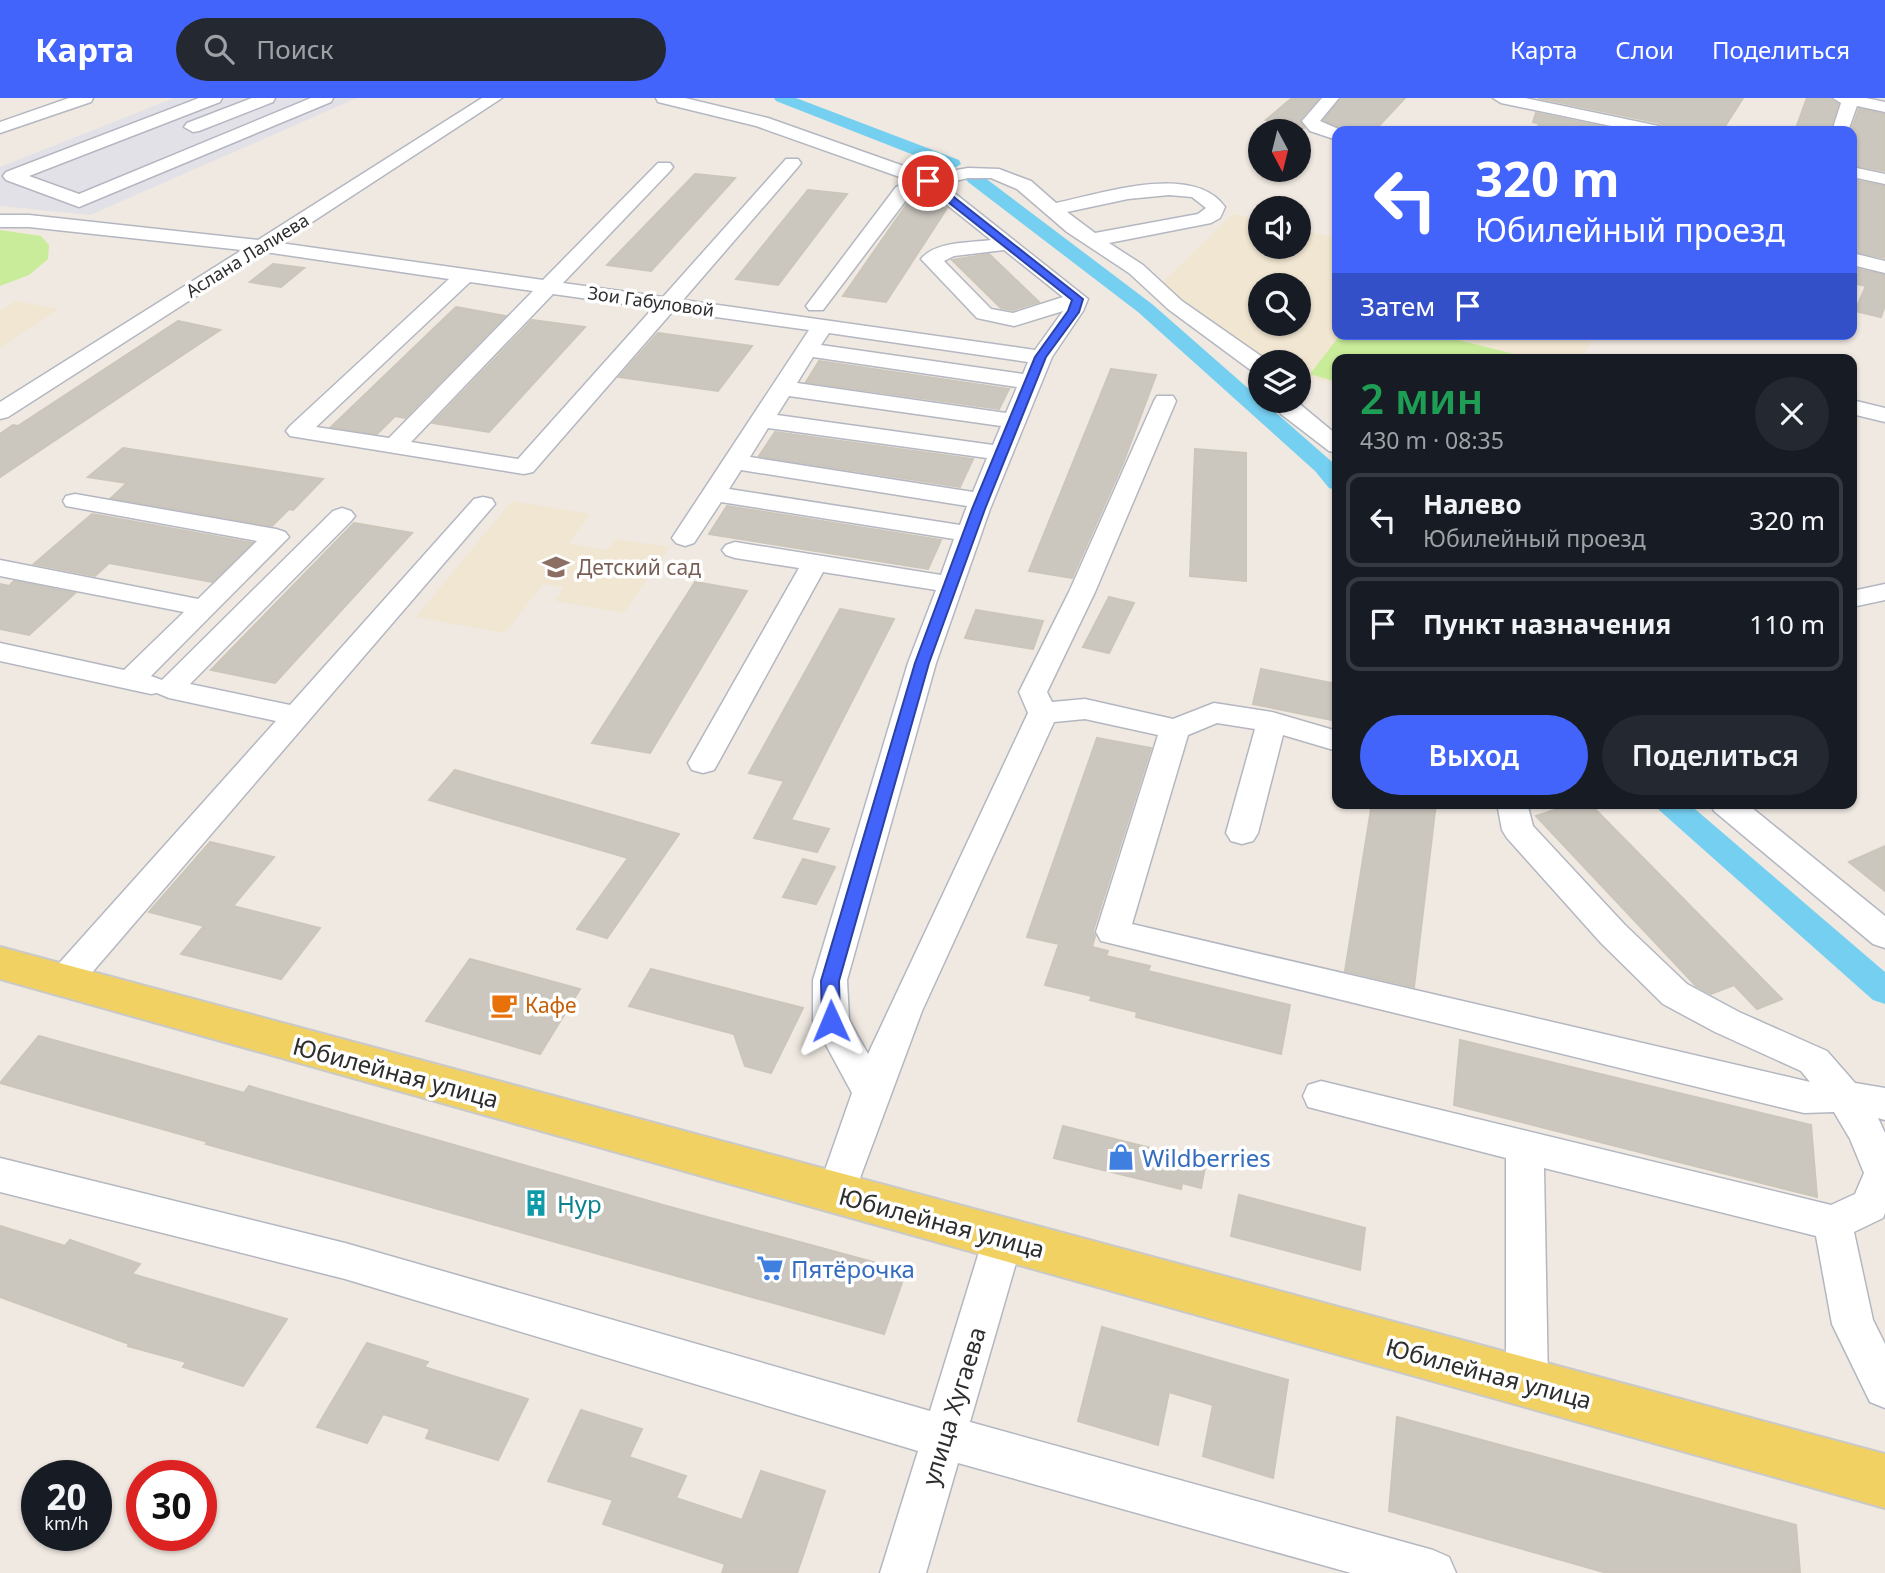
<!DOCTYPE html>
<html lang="ru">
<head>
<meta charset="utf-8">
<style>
	:root { --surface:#171b24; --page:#242831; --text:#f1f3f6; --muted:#9ea1a6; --line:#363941; --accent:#4264fb }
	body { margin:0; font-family:"Noto Sans",sans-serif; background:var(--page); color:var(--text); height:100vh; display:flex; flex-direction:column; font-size:26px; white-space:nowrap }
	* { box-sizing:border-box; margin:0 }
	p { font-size:23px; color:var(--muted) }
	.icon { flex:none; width:38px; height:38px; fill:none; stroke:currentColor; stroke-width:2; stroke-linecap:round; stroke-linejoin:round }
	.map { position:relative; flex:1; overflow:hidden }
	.panel { position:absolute; left:1332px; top:256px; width:525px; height:455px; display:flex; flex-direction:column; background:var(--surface); border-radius:14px; box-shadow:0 2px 5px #0004 }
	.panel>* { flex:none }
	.banner { position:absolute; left:1332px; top:28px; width:525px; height:214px; border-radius:14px; box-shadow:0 2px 5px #0004; background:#4264fb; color:#fff; overflow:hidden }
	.needle { width:46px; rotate:173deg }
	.controls { position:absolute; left:1248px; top:21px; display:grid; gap:14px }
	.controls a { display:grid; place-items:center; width:63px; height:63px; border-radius:50%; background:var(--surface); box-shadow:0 2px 5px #0004; font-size:35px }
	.speed { position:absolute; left:21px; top:1362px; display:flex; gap:14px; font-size:35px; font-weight:700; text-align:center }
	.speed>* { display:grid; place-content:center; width:91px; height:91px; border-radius:50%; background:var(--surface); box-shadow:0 2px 5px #0004; line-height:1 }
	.speed small { font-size:18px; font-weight:400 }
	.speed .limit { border:10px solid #d22; background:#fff; color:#111 }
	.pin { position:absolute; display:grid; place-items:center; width:60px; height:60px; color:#fff; margin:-30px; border:4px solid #fff; border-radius:50%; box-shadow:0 2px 7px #0007 }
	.me { position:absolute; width:77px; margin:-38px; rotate:359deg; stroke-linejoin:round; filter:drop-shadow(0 0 5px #0008) }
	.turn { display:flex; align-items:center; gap:24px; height:147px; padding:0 28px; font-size:32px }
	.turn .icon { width:91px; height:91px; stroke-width:2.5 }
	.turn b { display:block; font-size:49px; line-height:60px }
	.then { display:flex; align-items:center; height:66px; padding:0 28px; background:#0003; gap:14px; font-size:26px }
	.round { display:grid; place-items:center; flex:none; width:74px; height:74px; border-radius:37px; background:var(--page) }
	.headline { display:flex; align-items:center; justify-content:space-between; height:119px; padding:0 28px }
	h1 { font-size:42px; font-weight:600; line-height:52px; color:#1e9e55 }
	.primary-button { display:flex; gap:14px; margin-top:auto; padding:14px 28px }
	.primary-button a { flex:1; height:80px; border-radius:42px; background:var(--accent); color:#fff; font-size:28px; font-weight:600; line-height:80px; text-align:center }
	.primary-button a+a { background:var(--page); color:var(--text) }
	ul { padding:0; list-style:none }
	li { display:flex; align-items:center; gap:21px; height:94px; margin:0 14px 10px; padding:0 14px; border:4px solid var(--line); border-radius:14px }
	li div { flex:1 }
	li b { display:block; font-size:26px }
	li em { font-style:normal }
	header { display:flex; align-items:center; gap:42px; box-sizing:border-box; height:98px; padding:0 35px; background:var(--accent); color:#fff }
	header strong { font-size:33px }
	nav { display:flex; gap:38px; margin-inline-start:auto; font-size:24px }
	.search { width:490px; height:63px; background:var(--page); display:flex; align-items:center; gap:18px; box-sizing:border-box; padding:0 24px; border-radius:38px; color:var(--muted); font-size:26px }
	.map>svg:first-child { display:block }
	.industrial { fill:#e3e1e8 }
	.education { fill:#f0e6d1; fill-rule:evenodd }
	.pitch { fill:#c9ec9a }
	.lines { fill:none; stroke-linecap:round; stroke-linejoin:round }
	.canal { fill:#75cff0; fill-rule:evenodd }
	.building { fill:#cbc7bf; stroke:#cbc5ba; stroke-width:2 }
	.minor-casing { stroke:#b4b7c1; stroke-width:3 }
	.major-casing { stroke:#c9c9c9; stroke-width:4 }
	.minor { fill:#fff; fill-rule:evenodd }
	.major { fill:#f2d163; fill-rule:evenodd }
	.route { fill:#4264fb; stroke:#2b41a3; stroke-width:2 }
	.labels { text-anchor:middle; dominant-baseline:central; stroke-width:7; stroke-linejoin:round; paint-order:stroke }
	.far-street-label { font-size:18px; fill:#2e2e2e; stroke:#fff }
	.education-label { font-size:21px; fill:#785e54; stroke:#fff; text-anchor:start }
	.food-label { font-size:21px; fill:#c56008; stroke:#fff; text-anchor:start }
	.near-street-label { font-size:24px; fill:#2e2e2e; stroke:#fff }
	.near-shop-label { font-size:24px; fill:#366cbe; stroke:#fff; text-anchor:start }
	.near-culture-label { font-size:24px; fill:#0d838f; stroke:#fff; text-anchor:start }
</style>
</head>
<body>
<header>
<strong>Карта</strong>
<div class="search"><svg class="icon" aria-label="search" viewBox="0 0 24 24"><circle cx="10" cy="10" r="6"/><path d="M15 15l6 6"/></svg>Поиск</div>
<nav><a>Карта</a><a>Слои</a><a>Поделиться</a></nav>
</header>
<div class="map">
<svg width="1885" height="1475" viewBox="0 0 1885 1475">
	<rect width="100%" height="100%" fill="#efe9e1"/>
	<path class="industrial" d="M174 0H357L90 117 0 108V69Z"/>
	<g class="education">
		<path d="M1233 116 1260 122V149H1298L1299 131 1337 140V236H1595L1584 256 1602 261H1337V287L1299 277 1298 264H1267L1161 186ZM1260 187H1298V226H1260Z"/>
		<path d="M16 203 58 211 0 250V213Z"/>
		<path d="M512 403 590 416 568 446 607 452 616 441 669 449 624 515 555 503 564 489 543 486 505 535 416 519Z"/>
	</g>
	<g class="pitch">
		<path d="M0 132 41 138 49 147 48 161 29 177 0 188Z"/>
		<path d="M1341 236H1434L1534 261H1337V284L1310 276Z"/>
	</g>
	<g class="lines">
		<g class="canal">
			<path d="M774 0H796L959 62 961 66 953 71 947 70 776 3Z"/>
			<path d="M974 75 980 76 1152 206 1331 363 1337 370V392L1329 390 1315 373 1138 214 968 84 965 80Z"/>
			<path d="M1655 705H1688L1885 874V906L1873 902 1659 712Z"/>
		</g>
	</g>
	<g class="building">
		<path d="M1292 0H1319L1300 21 1304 30 1266 22Z"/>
		<path d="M1342 0H1405L1374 33H1345L1324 22Z"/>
		<path d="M1538 0H1743L1722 33H1670L1660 25Z"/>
		<path d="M1807 0 1830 1 1838 6 1830 33H1795Z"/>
		<path d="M1859 11 1885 16V73L1852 67 1851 33Z"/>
		<path d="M1536 15 1623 33H1563L1538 28 1540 26 1533 24Z"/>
		<path d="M695 76 735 80 651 173 607 167Z"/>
		<path d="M1852 82 1885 88V160L1852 153Z"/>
		<path d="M808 92 847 96 778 187 736 181Z"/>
		<path d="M907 106 947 110 886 204 843 198Z"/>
		<path d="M989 156 1039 204 1013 212 1001 210 952 162Z"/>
		<path d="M273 166 304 170 281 189 250 184Z"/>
		<path d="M1852 170 1885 177V207L1881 219 1855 213 1866 188 1852 185Z"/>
		<path d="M456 209 505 218 405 320 395 318 377 336 331 329Z"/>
		<path d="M532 222 585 229 489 334 433 325Z"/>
		<path d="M178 223 220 232 0 379V336L13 327 18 328Z"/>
		<path d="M658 235 752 248 718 293 619 279Z"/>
		<path d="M819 263 1009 291 999 311 806 284Z"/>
		<path d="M1111 271 1156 277 1123 365 1072 480 1029 473Z"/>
		<path d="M775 334 973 361 960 389 759 358Z"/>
		<path d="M123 350 323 381 293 412 289 411 272 428 111 400 127 385 88 379Z"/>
		<path d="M1195 351 1246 355V483L1190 478Z"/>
		<path d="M727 408 878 432 941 442 928 471 709 436Z"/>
		<path d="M92 416 252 445 212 484 109 465 95 478 34 466Z"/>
		<path d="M354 425 412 435 275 585 211 572Z"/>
		<path d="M14 483 75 495 29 537 0 531V486L9 488Z"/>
		<path d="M695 484 747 493 650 655 592 645Z"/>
		<path d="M1109 499 1134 505 1109 555 1083 549Z"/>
		<path d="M840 511 894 521 791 722 829 731 817 754 754 740 784 683 749 675Z"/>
		<path d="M976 512 1043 523 1033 551 965 540Z"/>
		<path d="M1261 571 1337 586V623L1253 606Z"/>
		<path d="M1097 640 1151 650 1093 833 1095 838 1092 849 1108 853 1106 858 1150 868 1148 873 1290 907 1281 956 1136 919 1137 914 1090 902 1092 898 1045 887 1059 846 1027 839Z"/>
		<path d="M455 672 679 736 607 840 577 831 628 760 429 702Z"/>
		<path d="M1372 705H1436L1414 889 1345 873Z"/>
		<path d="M1576 705H1589L1782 901 1757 911 1734 887 1711 896 1696 888 1536 718Z"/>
		<path d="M210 744 274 759 233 808 320 830 281 881 181 856 204 828 149 814Z"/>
		<path d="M1885 748V793L1849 764Z"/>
		<path d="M803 761 835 769 816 806 783 799Z"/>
		<path d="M470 861 580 891 540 956 426 923Z"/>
		<path d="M651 871 803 910 771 975 745 968 734 936 629 908Z"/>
		<path d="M39 938 244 995 249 988 663 1107 906 1173 884 1236 206 1046 208 1044 0 985Z"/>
		<path d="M1460 942 1811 1027 1817 1099 1454 1007Z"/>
		<path d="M1063 1028 1206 1064 1201 1090 1182 1085 1181 1091 1054 1060Z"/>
		<path d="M1239 1097 1365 1130 1360 1172 1231 1138Z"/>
		<path d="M0 1128 65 1148 70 1142 140 1166 132 1176 287 1221 243 1288 183 1269 186 1264 128 1248 129 1246 0 1199Z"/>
		<path d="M1102 1229 1288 1282 1273 1380 1203 1358 1213 1307 1169 1294 1158 1347 1078 1323Z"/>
		<path d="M367 1245 428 1264 424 1269 528 1301 498 1362 426 1340 430 1331 383 1316 367 1345 317 1329Z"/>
		<path d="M581 1312 642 1331 629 1359 686 1378 676 1400 742 1422 761 1373 825 1393 797 1475H722L725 1466 603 1426 613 1402 548 1383Z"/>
		<path d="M1397 1319 1796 1427 1800 1475H1607L1389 1413Z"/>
	</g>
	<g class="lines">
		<defs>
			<g id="minor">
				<path d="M69 0H93L91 4 0 35V24Z"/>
				<path d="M199 0H222L220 4 29 78 79 96 311 0H333L331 4 79 109 6 82 3 78 6 74Z"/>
				<path d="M252 0H275L273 4 199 33 193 34 184 29 187 25Z"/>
				<path d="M482 0H502L280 145 543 182 658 65H670L673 69 670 73 563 185 663 199 786 61H798L801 65 798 69 683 202 1035 252 1063 213 1014 228 977 220 921 161C935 143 970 145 991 142L926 90 910 97 823 212H809L806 208 809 204 896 89 911 83 756 28 658 4 656 0H685L768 20 929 77 968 70 999 71 1031 83 1056 105C1101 96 1193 64 1225 109L1220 120 1211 125 1109 145 1143 167 1182 203 1268 263 1260 264V275L1252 273 1168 211 1129 175 1067 134 1017 91 991 80H968L943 86 1088 201 1083 213 1052 259 990 411 936 565 847 882 849 922 868 956 1028 615 1019 594 1069 494 1154 303 1157 298H1173L1176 303 1095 494 1047 594 1052 604 1085 601 1173 621 1214 605 1272 614 1337 633V653L1283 637 1258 735 1253 743 1242 746 1231 743 1226 735 1255 631 1217 625 1188 637 1132 826 1810 984 1801 973 1715 934 1663 906 1601 845 1507 740 1502 732 1497 705H1527L1533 728 1625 827 1687 886 1739 914 1827 953 1855 985 1885 990V1022L1878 1020 1885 1035V1115L1883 1120 1854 1134 1873 1222 1885 1246V1310L1870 1304 1832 1226 1816 1138 1544 1070 1548 1285 1542 1300 1527 1306 1512 1300 1506 1285V1060L1308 1009 1303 998 1308 987 1321 983 1831 1107 1855 1096 1864 1075 1850 1041 1834 1014 1804 1015 1101 843 1096 834 1158 637 1085 621 1054 624 922 913 850 1107 836 1112 822 1107 817 1095 852 995 813 923V882L908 565 936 492 823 474 718 665 714 672 703 675 692 672 688 665 799 470 735 460 726 457 722 452 726 447 735 444 941 477 954 441 721 404 694 445 685 448 676 445 672 440 809 232 673 213 533 374 524 376 290 338 286 333 290 328 449 181 265 154 8 319 0 321V304L242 152 29 129H0V117H29L258 142ZM1169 97 1192 99 1206 110 1198 116 1095 135 1067 114 1128 101ZM1004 152 1063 199 1013 215 991 211 944 163 954 158ZM470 184 533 193 389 340 316 329ZM553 196 653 210 518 361 411 344ZM829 235 1028 264 1023 276 821 247ZM813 259 1017 289 1006 315 797 285ZM789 298 1001 328 993 347 777 317ZM768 330 987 360 973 394 750 359ZM741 372 967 408 960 427 729 391Z"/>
				<path d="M1322 0H1339L1320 23 1343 33H1337V42L1310 33 1302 23Z"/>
				<path d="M1493 0H1525L1659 28 1668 33H1635L1501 5Z"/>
				<path d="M1833 0H1866L1885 4V14L1857 8 1848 33H1832L1841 5Z"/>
				<path d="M1852 69 1885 76V86L1852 79Z"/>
				<path d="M1852 155 1885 163V175L1852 167Z"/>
				<path d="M1852 302 1885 310V324L1852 316Z"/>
				<path d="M1274 303H1296L1337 337V355L1329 353 1281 316Z"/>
				<path d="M75 396 276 431 285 434 289 439 151 578 162 582 333 413 342 410 351 413 355 418 351 423 190 586 290 607 474 401 483 399 492 401 495 406 77 892 65 896 53 892 48 882 53 872 276 623 169 600 157 595 151 596 0 563V545L124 572 184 514 0 478V462L198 501 257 443 66 408 63 403 66 398Z"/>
				<path d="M1885 486V502L1852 509V493Z"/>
				<path d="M1710 705H1746L1885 818V850L1873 846 1714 713Z"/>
				<path d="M0 1060 345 1145 930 1313 983 1141 989 1128 1003 1123 1017 1128 1023 1141 970 1324 1433 1452 1449 1459 1456 1475H1351L958 1365 926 1475H880L918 1353 345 1181 0 1094Z"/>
			</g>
			<path id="major" d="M0 849 1885 1356V1410L0 881Z"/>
		</defs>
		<use href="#minor" class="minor-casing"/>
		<use href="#major" class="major-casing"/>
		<use href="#minor" class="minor"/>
		<use href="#major" class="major"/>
	</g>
	<path class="route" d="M924 81H931L1083 201 1079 214 1046 259 985 411 929 565 839 883 840 923 837 929H824L822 923 821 883 915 565 972 411 1035 259 1068 213 1072 202 924 85Z"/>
	<defs>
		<symbol id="school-bare" viewBox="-9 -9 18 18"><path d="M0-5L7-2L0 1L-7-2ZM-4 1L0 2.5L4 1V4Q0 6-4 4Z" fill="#8d6e63" stroke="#fff" stroke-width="2.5" paint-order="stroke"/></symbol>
		<symbol id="cafe-bare" viewBox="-9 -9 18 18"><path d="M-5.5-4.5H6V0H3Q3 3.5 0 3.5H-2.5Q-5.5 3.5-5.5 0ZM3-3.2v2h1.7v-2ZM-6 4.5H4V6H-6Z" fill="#e8710a" stroke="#fff" stroke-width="2.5" paint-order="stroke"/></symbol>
		<symbol id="shop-bare" viewBox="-9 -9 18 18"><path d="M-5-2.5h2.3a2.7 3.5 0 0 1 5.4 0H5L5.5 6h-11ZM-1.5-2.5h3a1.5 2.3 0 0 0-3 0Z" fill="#3f7fe0" stroke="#fff" stroke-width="2.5" paint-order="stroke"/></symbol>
		<symbol id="building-bare" viewBox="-9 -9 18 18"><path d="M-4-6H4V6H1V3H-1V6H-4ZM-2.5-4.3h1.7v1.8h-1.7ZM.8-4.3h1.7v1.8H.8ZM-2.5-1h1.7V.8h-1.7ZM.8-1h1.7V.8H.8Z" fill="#0f9aa8" stroke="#fff" stroke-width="2.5" paint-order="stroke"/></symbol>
		<symbol id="supermarket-bare" viewBox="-9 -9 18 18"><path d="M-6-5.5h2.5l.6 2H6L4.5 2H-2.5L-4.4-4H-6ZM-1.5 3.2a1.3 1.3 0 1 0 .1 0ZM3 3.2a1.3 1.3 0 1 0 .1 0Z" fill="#3f7fe0" stroke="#fff" stroke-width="2.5" paint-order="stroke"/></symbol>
	</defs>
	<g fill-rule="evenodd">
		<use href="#school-bare" x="537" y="450" width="38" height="38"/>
		<use href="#cafe-bare" x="485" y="888" width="38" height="38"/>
		<use href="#shop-bare" x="1102" y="1040" width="38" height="38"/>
		<use href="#building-bare" x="517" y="1086" width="38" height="38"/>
		<use href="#supermarket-bare" x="751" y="1151" width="38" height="38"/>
	</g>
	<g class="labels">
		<g class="far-street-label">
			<text transform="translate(247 157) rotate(-32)">Аслана Лалиева</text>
			<text transform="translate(651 203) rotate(8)">Зои Габуловой</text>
		</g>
		<g class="education-label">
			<text x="577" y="469">Детский сад</text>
		</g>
		<g class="food-label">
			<text x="525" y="907">Кафе</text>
		</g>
		<g class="near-street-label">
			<text transform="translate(396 974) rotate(15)">Юбилейная улица</text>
			<text transform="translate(942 1124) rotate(15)">Юбилейная улица</text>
			<text transform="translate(1489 1275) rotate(15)">Юбилейная улица</text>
			<text transform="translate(953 1308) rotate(-73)">улица Хугаева</text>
		</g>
		<g class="near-shop-label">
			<text x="1142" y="1059">Wildberries</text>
			<text x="791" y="1170">Пятёрочка</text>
		</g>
		<g class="near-culture-label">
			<text x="557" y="1105">Нур</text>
		</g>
	</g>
</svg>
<div class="controls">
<a><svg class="needle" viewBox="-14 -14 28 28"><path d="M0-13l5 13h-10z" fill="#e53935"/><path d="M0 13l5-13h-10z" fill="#9ea1a6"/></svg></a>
<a><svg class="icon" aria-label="sound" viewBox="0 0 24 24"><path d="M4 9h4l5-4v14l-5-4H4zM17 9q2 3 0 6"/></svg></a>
<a><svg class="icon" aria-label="search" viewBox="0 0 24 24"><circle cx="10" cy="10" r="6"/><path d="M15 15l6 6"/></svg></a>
<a><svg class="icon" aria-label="layers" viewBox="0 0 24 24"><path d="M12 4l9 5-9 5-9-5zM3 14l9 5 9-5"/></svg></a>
</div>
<div class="speed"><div>20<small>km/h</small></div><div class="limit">30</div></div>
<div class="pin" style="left:928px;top:83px;background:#d93025"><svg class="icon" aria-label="arrive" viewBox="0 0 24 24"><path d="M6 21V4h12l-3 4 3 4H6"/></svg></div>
<svg class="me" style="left:831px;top:923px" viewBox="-20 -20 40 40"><path d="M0-17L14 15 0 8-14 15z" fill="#4264fb" stroke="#fff" stroke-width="4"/></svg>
<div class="banner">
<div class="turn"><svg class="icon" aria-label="left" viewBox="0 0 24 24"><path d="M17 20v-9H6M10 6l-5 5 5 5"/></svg><div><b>320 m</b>Юбилейный проезд</div></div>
<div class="then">Затем<svg class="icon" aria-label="arrive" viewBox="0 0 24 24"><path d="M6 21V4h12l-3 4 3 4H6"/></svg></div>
</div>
<section class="panel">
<div class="headline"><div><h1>2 мин</h1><p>430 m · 08:35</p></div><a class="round"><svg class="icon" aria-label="close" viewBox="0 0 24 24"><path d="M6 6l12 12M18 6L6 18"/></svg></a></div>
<ul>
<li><svg class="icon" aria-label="left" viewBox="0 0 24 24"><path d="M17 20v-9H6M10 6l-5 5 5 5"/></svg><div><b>Налево</b><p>Юбилейный проезд</p></div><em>320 m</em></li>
<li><svg class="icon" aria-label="arrive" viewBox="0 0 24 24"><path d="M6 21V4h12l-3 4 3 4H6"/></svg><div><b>Пункт назначения</b></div><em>110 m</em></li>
</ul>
<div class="primary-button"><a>Выход</a><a>Поделиться</a></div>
</section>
</div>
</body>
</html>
